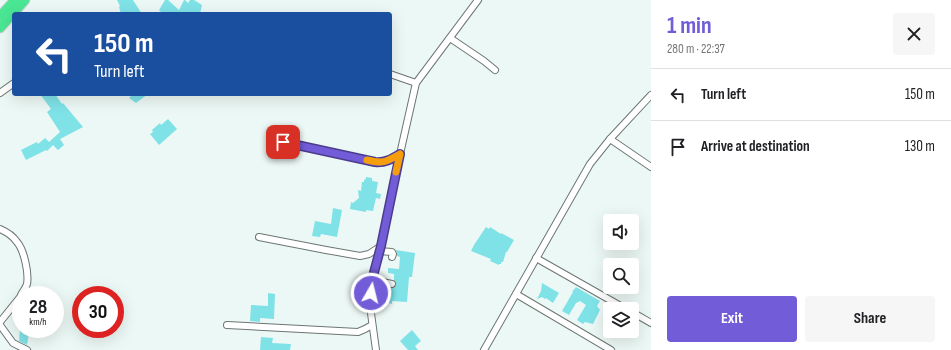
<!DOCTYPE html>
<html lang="en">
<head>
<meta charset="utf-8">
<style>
	:root { --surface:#fff; --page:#f6f6f6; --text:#202124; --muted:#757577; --line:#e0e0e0; --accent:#735cd7 }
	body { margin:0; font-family:"Sofia Sans Condensed",sans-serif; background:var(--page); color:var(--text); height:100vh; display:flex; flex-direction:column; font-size:15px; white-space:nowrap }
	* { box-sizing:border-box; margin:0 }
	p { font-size:13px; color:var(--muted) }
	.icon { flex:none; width:22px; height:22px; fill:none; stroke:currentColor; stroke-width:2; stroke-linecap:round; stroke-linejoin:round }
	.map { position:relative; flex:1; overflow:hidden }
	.panel { display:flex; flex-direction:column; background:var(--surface); width:300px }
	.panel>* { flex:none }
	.banner { position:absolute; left:12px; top:12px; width:380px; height:84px; border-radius:4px; box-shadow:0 4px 16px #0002; background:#1a4fa0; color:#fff; overflow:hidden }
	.buttons { position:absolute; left:603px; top:214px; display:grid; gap:8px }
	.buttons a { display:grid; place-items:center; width:36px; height:36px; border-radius:4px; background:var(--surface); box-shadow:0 4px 16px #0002; font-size:20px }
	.speed { position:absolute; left:12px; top:286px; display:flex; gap:8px; font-size:20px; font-weight:700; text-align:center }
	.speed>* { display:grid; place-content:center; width:52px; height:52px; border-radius:50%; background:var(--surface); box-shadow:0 4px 16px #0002; line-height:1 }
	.speed small { font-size:10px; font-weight:400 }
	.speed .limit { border:6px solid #d22; background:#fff; color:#111 }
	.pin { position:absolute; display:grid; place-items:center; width:34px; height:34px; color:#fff; margin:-17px; border-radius:8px; box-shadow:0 2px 6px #0006 }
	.me { position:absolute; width:44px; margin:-22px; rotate:8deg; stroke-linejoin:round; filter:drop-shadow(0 0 3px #0008) }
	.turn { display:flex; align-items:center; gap:14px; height:84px; padding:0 16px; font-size:18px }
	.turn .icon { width:52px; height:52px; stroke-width:2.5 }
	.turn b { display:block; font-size:28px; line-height:34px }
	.round { display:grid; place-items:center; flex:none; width:42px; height:42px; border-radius:4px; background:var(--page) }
	.overview { display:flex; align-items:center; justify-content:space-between; height:68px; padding:0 16px }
	h1 { font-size:24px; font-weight:700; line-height:30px; color:var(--accent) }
	.action { display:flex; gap:8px; margin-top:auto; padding:8px 16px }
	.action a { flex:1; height:46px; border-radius:4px; background:var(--accent); color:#fff; font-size:16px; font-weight:700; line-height:46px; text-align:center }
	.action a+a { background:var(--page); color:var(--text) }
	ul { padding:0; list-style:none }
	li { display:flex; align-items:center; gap:12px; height:52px; padding:0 16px; border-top:1px solid var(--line) }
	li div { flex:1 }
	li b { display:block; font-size:15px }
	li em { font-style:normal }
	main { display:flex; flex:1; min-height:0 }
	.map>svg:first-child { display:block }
	.building { fill:#7fe2e7 }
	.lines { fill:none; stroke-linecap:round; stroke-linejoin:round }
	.minor-casing { stroke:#6c7674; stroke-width:8 }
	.highway-casing { stroke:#d3d3d3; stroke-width:11 }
	.minor { stroke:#fff; stroke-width:6 }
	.highway { stroke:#4ae694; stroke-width:9 }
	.route-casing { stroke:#4b3c8c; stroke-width:10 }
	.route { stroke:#735cd7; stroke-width:7 }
	.slow { stroke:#f59e0b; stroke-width:7 }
</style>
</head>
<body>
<main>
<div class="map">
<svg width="651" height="350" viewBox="0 0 651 350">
	<rect width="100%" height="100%" fill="#ecf8f5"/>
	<g class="building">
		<path d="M117 0H133L142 14H121L119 7 120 6Z"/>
		<path d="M165 0H168L179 10 184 0H185L188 3 190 0H194L202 5 200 14H163L159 10Z"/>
		<path d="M40 94H55L62 104 63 103 83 127 60 139 64 145 58 150 53 145 47 151 46 150 26 160 21 150 37 142 38 144 45 138 49 142 60 132 47 112 51 109Z"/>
		<path d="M133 94H148L136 103 129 98Z"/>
		<path d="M168 119 177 129 159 145 150 134 153 132 152 130 160 123 161 125Z"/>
		<path d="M366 177 372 178V181L378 182 376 193 381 194 380 199 376 198 373 211 366 210V212L350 209 351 202 353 203 359 198 358 190 361 191 362 182H364V180H365Z"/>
		<path d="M333 208 342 210 337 237 321 234 320 237 312 236 315 221 331 224Z"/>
		<path d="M486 227 489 229 490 227 501 234V233L514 240 507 252H506L503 262H501V264H499V265L490 261 491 259 471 251 474 245Z"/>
		<path d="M396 250 415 253 412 277H409L407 302 392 301V304L385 302 388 289H386V287L394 288 396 285V282L394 280V274L388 273V268L399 269 400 257 397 256V253Z"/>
		<path d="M542 283 559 293 553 303 546 298 545 299 542 297 537 299 541 291Z"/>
		<path d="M576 287 600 301 597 306 600 310 593 324 585 322 583 324 577 320 586 305 580 301 576 303 569 315 562 311 573 292H572Z"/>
		<path d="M268 293 275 294 274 319 260 318V322L250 321 251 305 268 306Z"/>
		<path d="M20 329H44L42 336 29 333 27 345 19 341Z"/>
		<path d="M412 330 421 341 415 346 418 350H408L400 341Z"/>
		<path d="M261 337 273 338 272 343 291 344 290 350H260Z"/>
	</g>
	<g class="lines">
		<defs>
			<g id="minor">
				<path d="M450 38 484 61 495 70"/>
				<path d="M390 74 416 83"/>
				<path d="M0 93 14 83"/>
				<path d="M610 139 651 167"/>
				<path d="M283 142 375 162C385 163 392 159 400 154"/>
				<path d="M0 229C7 232 13 236 17 242 24 250 29 273 27 284 26 288 23 291 21 295"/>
				<path d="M259 237 326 250 360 256 369 254 381 246"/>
				<path d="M379 251 392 252 393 254 392 257"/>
				<path d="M536 258 626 309"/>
				<path d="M372 280 392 284"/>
				<path d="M516 294 611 350"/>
				<path d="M632 312 651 323"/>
				<path d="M0 322 21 296"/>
				<path d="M0 325 13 343 27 350"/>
				<path d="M227 325 358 332 365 329 372 325"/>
				<path d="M376 350 370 306 372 280 381 246 400 154 416 83 478 0"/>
				<path d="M484 350 590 164 610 139 651 95"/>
			</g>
			<g id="highway">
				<path d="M0 16 15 0"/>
				<path d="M0 28 25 0"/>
			</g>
		</defs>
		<use href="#minor" class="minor-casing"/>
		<use href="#highway" class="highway-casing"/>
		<use href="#minor" class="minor"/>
		<use href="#highway" class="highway"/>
	</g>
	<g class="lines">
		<defs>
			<path id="route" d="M283 142 375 162C385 163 392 159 400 154L381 246 372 280 371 293"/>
		</defs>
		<use href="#route" class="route-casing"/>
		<use href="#route" class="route"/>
		<path class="slow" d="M367 160C383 164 386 162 400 154L396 172"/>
	</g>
</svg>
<div class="buttons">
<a><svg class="icon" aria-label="sound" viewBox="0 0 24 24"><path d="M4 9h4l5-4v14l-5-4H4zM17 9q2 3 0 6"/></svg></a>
<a><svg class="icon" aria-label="search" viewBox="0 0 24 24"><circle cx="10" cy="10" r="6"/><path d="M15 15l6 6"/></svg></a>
<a><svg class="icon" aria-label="layers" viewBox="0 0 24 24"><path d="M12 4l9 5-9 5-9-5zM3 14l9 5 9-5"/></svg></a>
</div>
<div class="speed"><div>28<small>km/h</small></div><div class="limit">30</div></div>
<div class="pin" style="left:283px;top:142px;background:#d93025"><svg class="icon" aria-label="arrive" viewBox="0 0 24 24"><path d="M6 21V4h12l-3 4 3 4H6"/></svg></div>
<svg class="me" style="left:371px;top:293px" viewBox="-20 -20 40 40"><circle r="17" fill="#735cd7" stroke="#fff" stroke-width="3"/><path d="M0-11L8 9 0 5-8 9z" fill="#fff"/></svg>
<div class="banner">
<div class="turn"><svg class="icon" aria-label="left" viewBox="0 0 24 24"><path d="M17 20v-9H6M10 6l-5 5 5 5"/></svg><div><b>150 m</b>Turn left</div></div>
</div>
</div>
<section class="panel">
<div class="overview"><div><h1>1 min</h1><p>280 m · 22:37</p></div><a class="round"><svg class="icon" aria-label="close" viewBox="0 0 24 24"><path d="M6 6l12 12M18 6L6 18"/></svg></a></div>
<ul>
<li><svg class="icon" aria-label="left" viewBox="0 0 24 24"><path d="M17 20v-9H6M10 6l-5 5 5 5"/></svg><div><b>Turn left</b></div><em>150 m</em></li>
<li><svg class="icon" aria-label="arrive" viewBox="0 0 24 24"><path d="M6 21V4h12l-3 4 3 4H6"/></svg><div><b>Arrive at destination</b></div><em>130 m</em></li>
</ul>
<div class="action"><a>Exit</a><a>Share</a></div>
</section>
</main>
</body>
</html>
